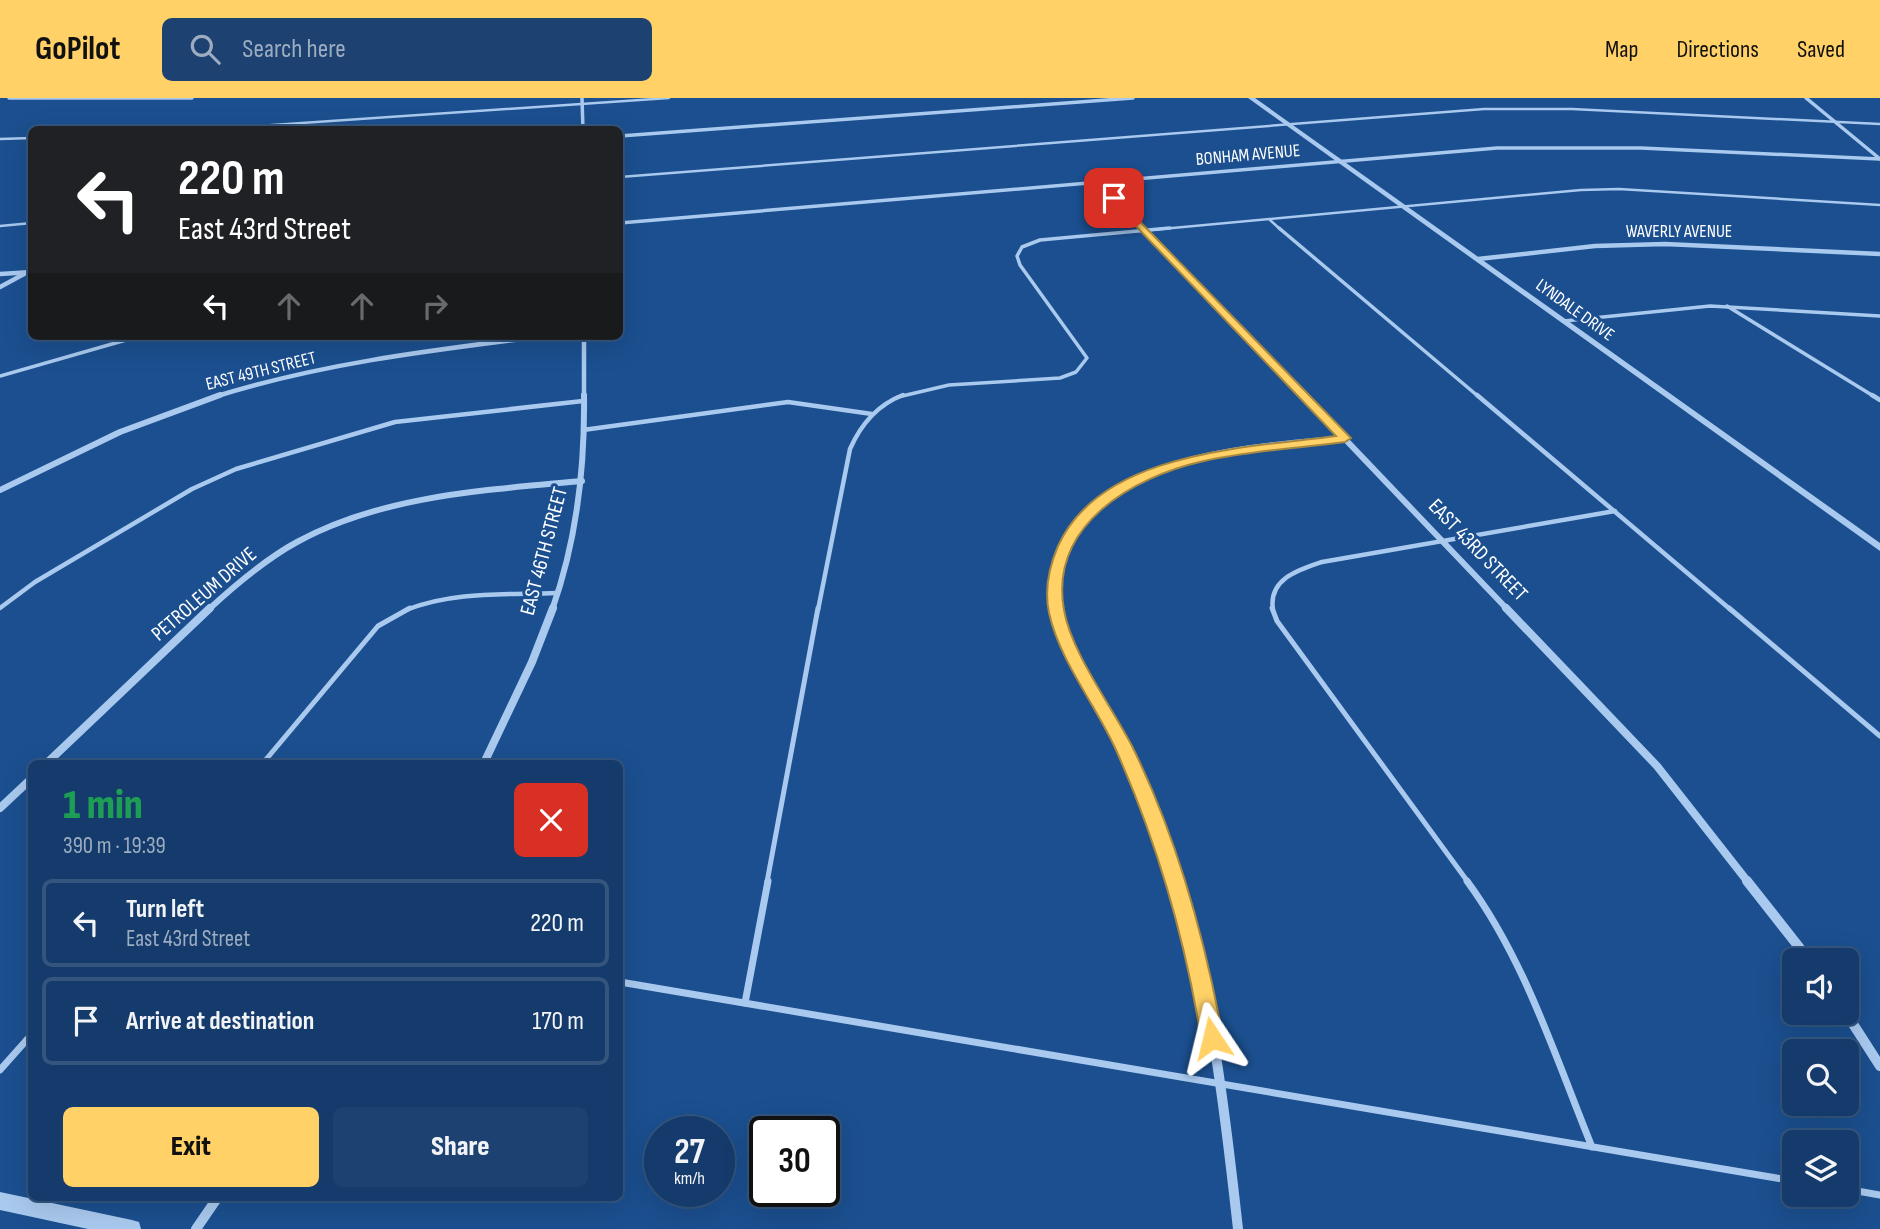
<!DOCTYPE html>
<html lang="en">
<head>
<meta charset="utf-8">
<style>
	:root { --surface:#143b6b; --page:#1d4271; --text:#f1f3f6; --muted:#9dadc1; --line:#33557e; --accent:#ffd166 }
	body { margin:0; font-family:"Sofia Sans Condensed",sans-serif; background:var(--page); color:var(--text); height:100vh; display:flex; flex-direction:column; font-size:26px; white-space:nowrap }
	* { box-sizing:border-box; margin:0 }
	p { font-size:23px; color:var(--muted) }
	.icon { flex:none; width:38px; height:38px; fill:none; stroke:currentColor; stroke-width:2; stroke-linecap:round; stroke-linejoin:round }
	.map { position:relative; flex:1; overflow:hidden }
	.sheet { position:absolute; left:28px; top:662px; width:595px; height:441px; display:flex; flex-direction:column; background:var(--surface); border-radius:10px; box-shadow:0 7px 28px #0002,0 0 0 2px var(--line) }
	.sheet>* { flex:none }
	.top-card { position:absolute; left:28px; top:28px; width:595px; height:214px; border-radius:10px; box-shadow:0 7px 28px #0002,0 0 0 2px var(--line); background:#202124; color:#fff; overflow:hidden }
	.fabs { position:absolute; left:1782px; top:850px; display:grid; gap:14px }
	.fabs a { display:grid; place-items:center; width:77px; height:77px; border-radius:10px; background:var(--surface); box-shadow:0 7px 28px #0002,0 0 0 2px var(--line); font-size:35px }
	.speed { position:absolute; left:644px; top:1018px; display:flex; gap:14px; font-size:35px; font-weight:700; text-align:center }
	.speed>* { display:grid; place-content:center; width:91px; height:91px; border-radius:50%; background:var(--surface); box-shadow:0 7px 28px #0002,0 0 0 2px var(--line); line-height:1 }
	.speed small { font-size:18px; font-weight:400 }
	.speed .limit { border:4px solid #111; border-radius:10px; background:#fff; color:#111 }
	.pin { position:absolute; display:grid; place-items:center; width:60px; height:60px; color:#fff; margin:-30px; border-radius:14px; box-shadow:0 4px 10px #0006 }
	.me { position:absolute; width:77px; margin:-38px; rotate:350deg; stroke-linejoin:round; filter:drop-shadow(0 0 5px #0008) }
	.turn { display:flex; align-items:center; gap:24px; height:147px; padding:0 35px; font-size:32px }
	.turn .icon { width:91px; height:91px; stroke-width:2.5 }
	.turn b { display:block; font-size:49px; line-height:60px }
	.lanes { display:flex; align-items:center; height:66px; padding:0 35px; background:#0003; justify-content:center; gap:35px; direction:ltr }
	.lanes .off { opacity:.35 }
	.round { display:grid; place-items:center; flex:none; width:74px; height:74px; border-radius:10px; background:var(--page) }
	.summary { display:flex; align-items:center; justify-content:space-between; height:119px; padding:0 35px }
	h1 { font-size:42px; font-weight:800; line-height:52px; color:#1e9e55 }
	.button { display:flex; gap:14px; margin-top:auto; padding:14px 35px }
	.button a { flex:1; height:80px; border-radius:10px; background:var(--accent); color:#111; font-size:28px; font-weight:800; line-height:80px; text-align:center }
	.button a+a { background:var(--page); color:var(--text) }
	ul { padding:0; list-style:none }
	li { display:flex; align-items:center; gap:21px; height:88px; margin:0 14px 10px; padding:0 21px; border:4px solid var(--line); border-radius:10px }
	li div { flex:1 }
	li b { display:block; font-size:26px }
	li em { font-style:normal }
	header { display:flex; align-items:center; gap:42px; box-sizing:border-box; height:98px; padding:0 35px; background:var(--accent); color:#111 }
	header strong { font-size:33px }
	nav { display:flex; gap:38px; margin-inline-start:auto; font-size:24px }
	.search { width:490px; height:63px; background:var(--page); display:flex; align-items:center; gap:18px; box-sizing:border-box; padding:0 24px; border-radius:10px; color:var(--muted); font-size:26px }
	.map>svg:first-child { display:block }
	.lines { fill:none; stroke-linecap:round; stroke-linejoin:round }
	.service-far4 { stroke:#a9c9ee; stroke-width:2.5 }
	.service-far3 { stroke:#a9c9ee; stroke-width:3.5 }
	.service-far2 { stroke:#a9c9ee; stroke-width:4.5 }
	.service-far1 { stroke:#a9c9ee; stroke-width:5 }
	.service { stroke:#a9c9ee; stroke-width:7 }
	.minor-far4 { stroke:#a9c9ee; stroke-width:3.5 }
	.minor-far3 { stroke:#a9c9ee; stroke-width:4.5 }
	.minor-far2 { stroke:#a9c9ee; stroke-width:6 }
	.minor-far1 { stroke:#a9c9ee; stroke-width:8 }
	.minor { stroke:#a9c9ee; stroke-width:10 }
	.tertiary { fill:#a9c9ee; fill-rule:evenodd }
	.route { fill:#ffd166; stroke:#a68842; stroke-width:2 }
	.labels { text-anchor:middle; dominant-baseline:central; stroke-width:6; stroke-linejoin:round; paint-order:stroke }
	.far-street-label { font-size:18px; fill:#fff; stroke:#1b4f8f }
	.street-label { font-size:21px; fill:#fff; stroke:#1b4f8f }
</style>
</head>
<body>
<header>
<strong>GoPilot</strong>
<div class="search"><svg class="icon" aria-label="search" viewBox="0 0 24 24"><circle cx="10" cy="10" r="6"/><path d="M15 15l6 6"/></svg>Search here</div>
<nav><a>Map</a><a>Directions</a><a>Saved</a></nav>
</header>
<div class="map">
<svg width="1880" height="1131" viewBox="0 0 1880 1131">
	<rect width="100%" height="100%" fill="#1b4f8f"/>
	<g class="lines">
		<g class="service-far4">
			<path d="M200 32 669 0"/>
			<path d="M0 41 32 40"/>
			<path d="M620 79 1484 11H1572L1880 26"/>
			<path d="M1270 122 1281 132"/>
			<path d="M0 128 32 125"/>
			<path d="M1151 132 1581 92 1619 91 1880 107"/>
		</g>
		<g class="service-far3">
			<path d="M1279 130 1479 299"/>
			<path d="M1727 208 1875 299"/>
			<path d="M1564 223 1710 208 1880 218"/>
			<path d="M0 278 140 238"/>
			<path d="M898 299 949 287 1060 280 1076 274 1087 260 1020 167 1017 158 1022 149 1040 142 1170 130"/>
		</g>
		<g class="service-far2">
			<path d="M1477 297 1731 512"/>
			<path d="M1872 297 1880 302"/>
			<path d="M583 332 788 304 872 316"/>
			<path d="M0 510 35 484 192 391 236 371 395 324 583 303"/>
			<path d="M406 512C453 493 506 497 556 495"/>
			<path d="M818 512 850 351C861 326 877 307 903 297"/>
			<path d="M1273 512C1268 481 1298 472 1322 464L1615 413"/>
		</g>
		<g class="service-far1">
			<path d="M1272 510 1277 523 1468 784"/>
			<path d="M1729 510 1880 638"/>
			<path d="M263 665 378 528 410 510"/>
			<path d="M767 784 818 510"/>
		</g>
		<g class="service">
			<path d="M1467 783C1525 862 1555 958 1592 1049"/>
			<path d="M620 884 1794 1083"/>
			<path d="M745 905 768 783"/>
			<path d="M0 972 32 936"/>
			<path d="M1846 1091 1880 1097"/>
		</g>
		<g class="minor-far4">
			<path d="M9 0H192"/>
			<path d="M582 0 583 32"/>
			<path d="M1806 0 1880 61"/>
			<path d="M620 38 1133 0"/>
			<path d="M1099 84 1145 132"/>
			<path d="M620 125 1497 50H1641L1880 61"/>
		</g>
		<g class="minor-far3">
			<path d="M1143 130 1304 299"/>
			<path d="M1478 161 1595 148 1665 146 1880 156"/>
			<path d="M0 176 32 174"/>
			<path d="M0 189 24 176"/>
			<path d="M584 238V299"/>
			<path d="M214 299C322 265 433 252 545 238"/>
		</g>
		<g class="minor-far2">
			<path d="M1303 297 1508 512"/>
			<path d="M0 392 120 334 220 297"/>
			<path d="M208 512C235 487 264 462 297 444 383 397 487 392 582 383"/>
			<path d="M552 512C577 442 585 371 584 297"/>
			<path d="M1056 512C1052 490 1056 470 1065 450 1109 355 1254 349 1345 340"/>
		</g>
		<g class="minor-far1">
			<path d="M1056 510 1070 551 1139 684 1176 784"/>
			<path d="M1506 510 1657 668 1748 784"/>
			<path d="M47 665 210 510"/>
			<path d="M484 665 532 564 553 510"/>
			<path d="M0 710 32 680"/>
		</g>
		<g class="minor">
			<path d="M1175 783C1212 895 1225 1014 1238 1131"/>
			<path d="M1747 783 1810 863"/>
			<path d="M1846 915 1880 968"/>
			<path d="M196 1131 218 1099"/>
		</g>
		<g class="tertiary">
			<path d="M1248 0H1255L1880 445V453Z"/>
			<path d="M0 1094 132 1122 139 1124 141 1131H88L0 1112Z"/>
		</g>
	</g>
	<path class="route" d="M1114 97 1351 340 1345 344C1298 350 1249 353 1204 363 1132 379 1049 427 1064 512 1071 554 1112 609 1132 648 1177 739 1205 841 1223 940L1220 947 1212 950 1204 947 1201 940C1185 841 1157 744 1116 652 1096 607 1060 564 1049 515 1044 491 1049 469 1058 448 1101 353 1247 350 1336 338L1111 102V98Z"/>
	<g class="labels">
		<g class="far-street-label">
			<text transform="translate(1248 57) rotate(-5)">BONHAM AVENUE</text>
			<text x="1679" y="133">WAVERLY AVENUE</text>
			<text transform="translate(1575 212) rotate(36)">LYNDALE DRIVE</text>
			<text transform="translate(261 273) rotate(-14)">EAST 49TH STREET</text>
		</g>
		<g class="street-label">
			<text transform="translate(1478 452) rotate(46)">EAST 43RD STREET</text>
			<text transform="translate(544 453) rotate(-75)">EAST 46TH STREET</text>
			<text transform="translate(204 496) rotate(-41)">PETROLEUM DRIVE</text>
		</g>
	</g>
</svg>
<div class="fabs">
<a><svg class="icon" aria-label="sound" viewBox="0 0 24 24"><path d="M4 9h4l5-4v14l-5-4H4zM17 9q2 3 0 6"/></svg></a>
<a><svg class="icon" aria-label="search" viewBox="0 0 24 24"><circle cx="10" cy="10" r="6"/><path d="M15 15l6 6"/></svg></a>
<a><svg class="icon" aria-label="layers" viewBox="0 0 24 24"><path d="M12 4l9 5-9 5-9-5zM3 14l9 5 9-5"/></svg></a>
</div>
<div class="speed"><div>27<small>km/h</small></div><div class="limit">30</div></div>
<div class="pin" style="left:1114px;top:100px;background:#d93025"><svg class="icon" aria-label="arrive" viewBox="0 0 24 24"><path d="M6 21V4h12l-3 4 3 4H6"/></svg></div>
<svg class="me" style="left:1212px;top:940px" viewBox="-20 -20 40 40"><path d="M0-17L14 15 0 8-14 15z" fill="#ffd166" stroke="#fff" stroke-width="4"/></svg>
<div class="top-card">
<div class="turn"><svg class="icon" aria-label="left" viewBox="0 0 24 24"><path d="M17 20v-9H6M10 6l-5 5 5 5"/></svg><div><b>220 m</b>East 43rd Street</div></div>
<div class="lanes"><svg class="icon" aria-label="left" viewBox="0 0 24 24"><path d="M17 20v-9H6M10 6l-5 5 5 5"/></svg><svg class="icon off" aria-label="ahead" viewBox="0 0 24 24"><path d="M12 20V5M6 11l6-6 6 6"/></svg><svg class="icon off" aria-label="ahead" viewBox="0 0 24 24"><path d="M12 20V5M6 11l6-6 6 6"/></svg><svg class="icon off" aria-label="right" viewBox="0 0 24 24"><path d="M7 20v-9h11M14 6l5 5-5 5"/></svg></div>
</div>
<section class="sheet">
<div class="summary"><div><h1>1 min</h1><p>390 m · 19:39</p></div><a class="round" style="background:#d93025;color:#fff"><svg class="icon" aria-label="close" viewBox="0 0 24 24"><path d="M6 6l12 12M18 6L6 18"/></svg></a></div>
<ul>
<li><svg class="icon" aria-label="left" viewBox="0 0 24 24"><path d="M17 20v-9H6M10 6l-5 5 5 5"/></svg><div><b>Turn left</b><p>East 43rd Street</p></div><em>220 m</em></li>
<li><svg class="icon" aria-label="arrive" viewBox="0 0 24 24"><path d="M6 21V4h12l-3 4 3 4H6"/></svg><div><b>Arrive at destination</b></div><em>170 m</em></li>
</ul>
<div class="button"><a>Exit</a><a>Share</a></div>
</section>
</div>
</body>
</html>
